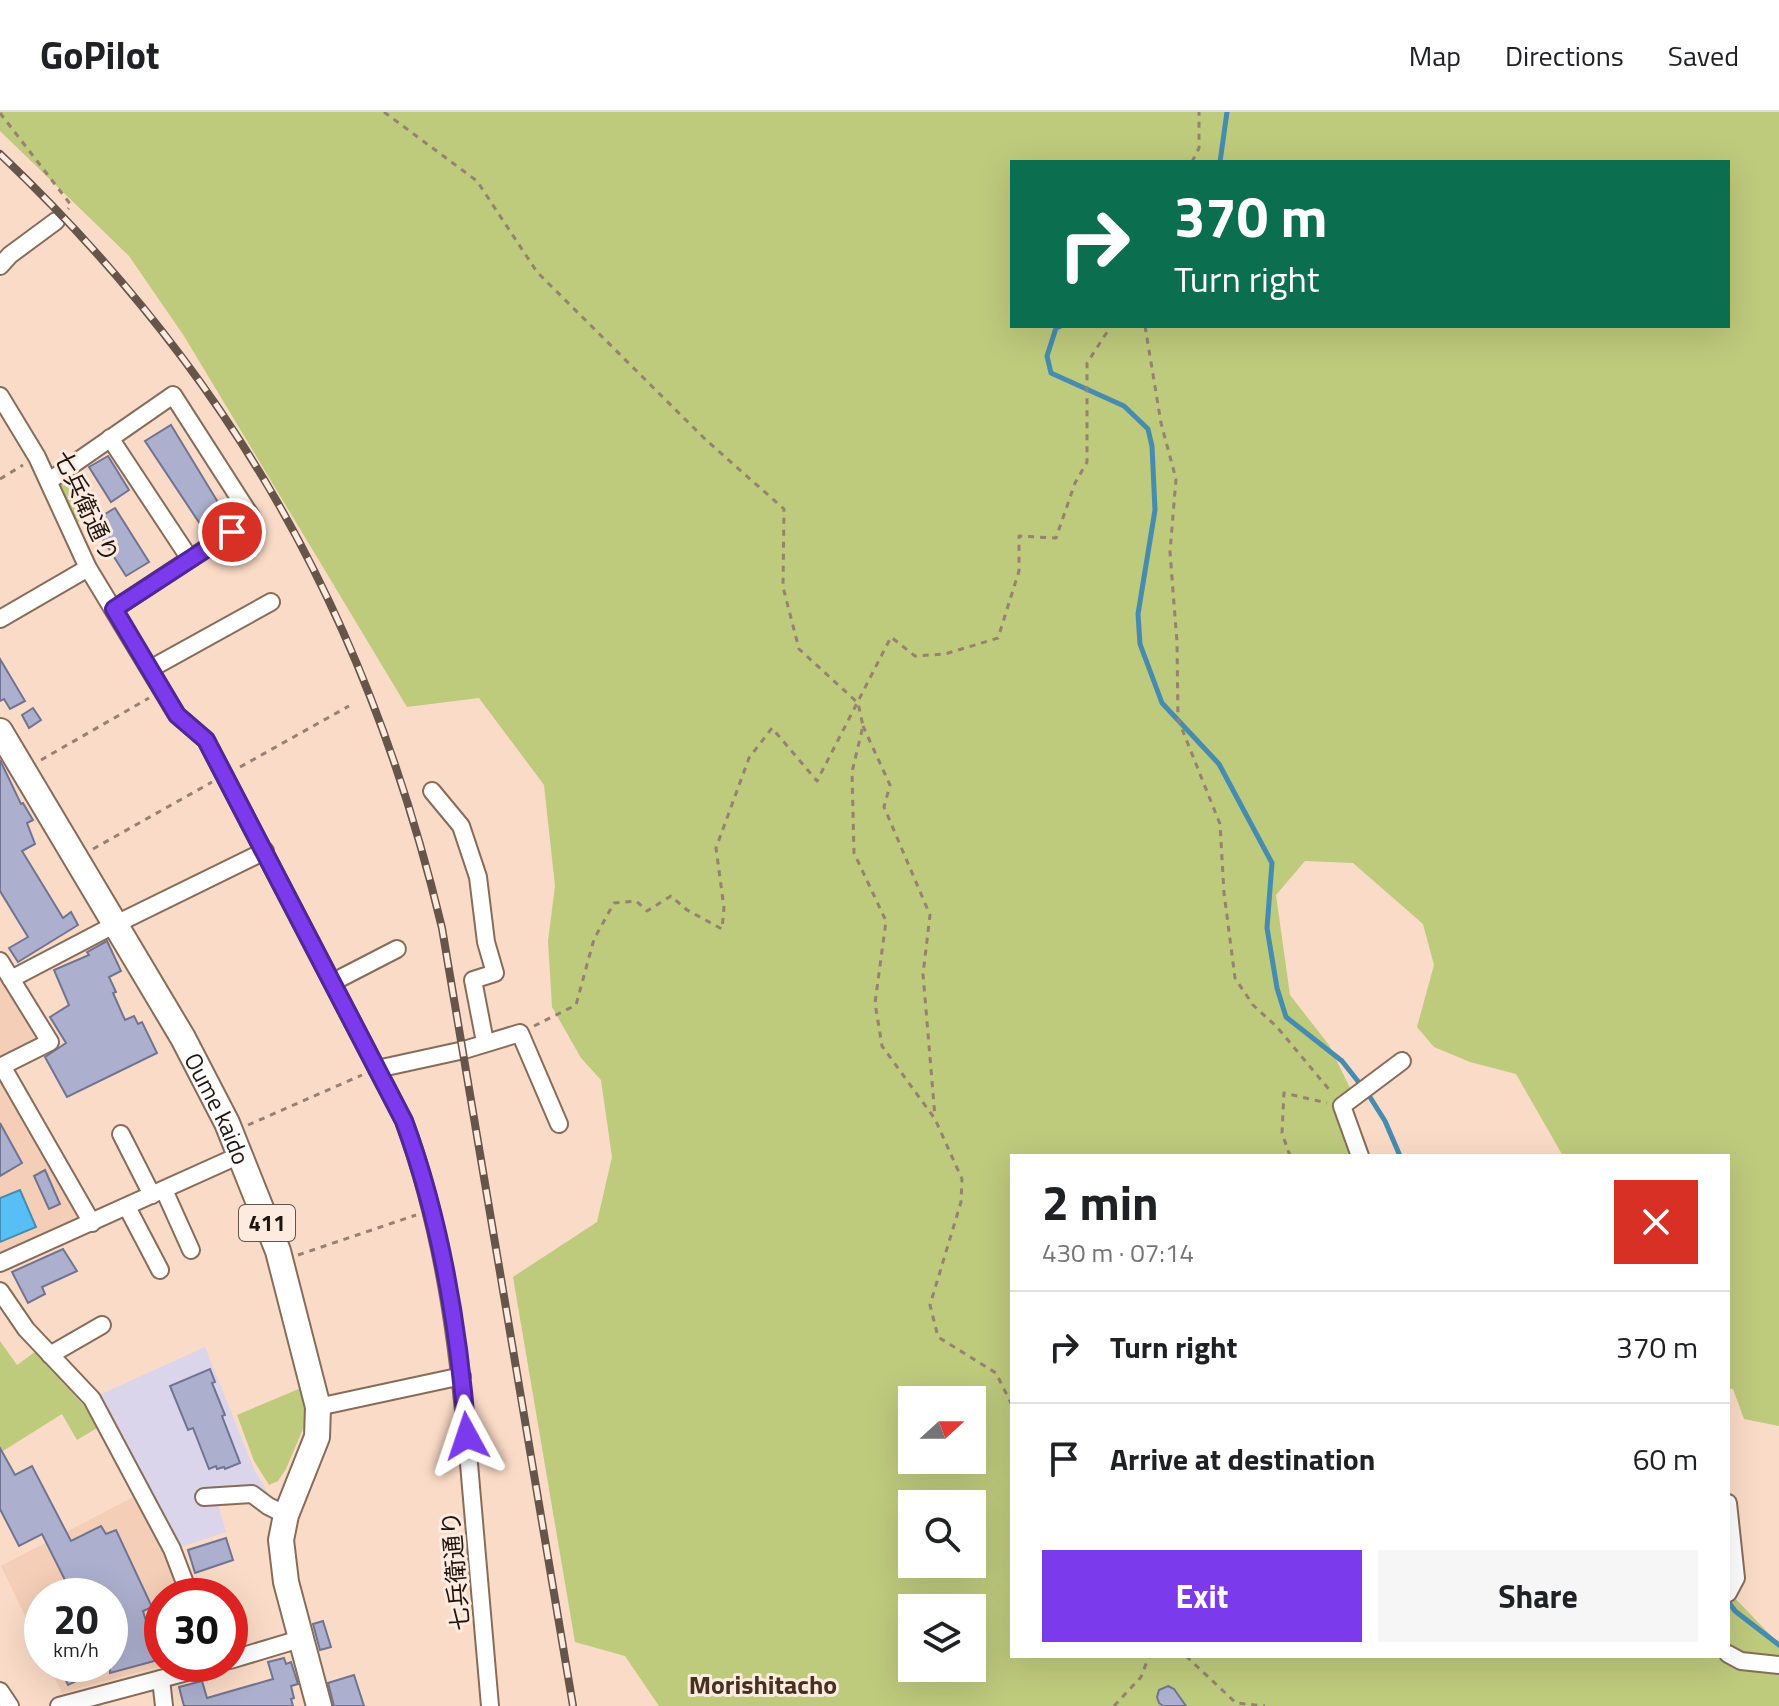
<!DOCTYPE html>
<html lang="en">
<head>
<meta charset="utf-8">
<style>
	:root { --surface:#fff; --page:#f6f6f6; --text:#202124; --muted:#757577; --line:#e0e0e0; --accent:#7c3aed }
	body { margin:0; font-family:"Titillium Web","Noto Sans JP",sans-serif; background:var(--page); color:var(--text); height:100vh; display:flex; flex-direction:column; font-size:30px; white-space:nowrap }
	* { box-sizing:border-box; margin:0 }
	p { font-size:26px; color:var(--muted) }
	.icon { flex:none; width:44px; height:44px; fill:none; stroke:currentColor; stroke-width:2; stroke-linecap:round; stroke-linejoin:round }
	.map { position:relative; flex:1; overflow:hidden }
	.side { position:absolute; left:1010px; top:1042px; width:720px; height:504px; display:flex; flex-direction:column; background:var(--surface); border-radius:0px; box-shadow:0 8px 32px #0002 }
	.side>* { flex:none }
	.top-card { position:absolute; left:1010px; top:48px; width:720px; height:168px; border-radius:0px; box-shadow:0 8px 32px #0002; background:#0b6e4f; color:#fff; overflow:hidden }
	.needle { width:52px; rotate:69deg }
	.fabs { position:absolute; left:898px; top:1274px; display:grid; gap:16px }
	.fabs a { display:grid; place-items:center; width:88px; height:88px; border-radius:0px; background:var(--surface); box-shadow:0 8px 32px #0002; font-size:40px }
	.speed { position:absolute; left:24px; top:1466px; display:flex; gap:16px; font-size:40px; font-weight:700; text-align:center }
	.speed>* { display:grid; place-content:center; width:104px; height:104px; border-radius:50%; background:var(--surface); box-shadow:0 8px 32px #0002; line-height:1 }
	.speed small { font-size:20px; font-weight:400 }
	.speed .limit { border:12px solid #d22; background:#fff; color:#111 }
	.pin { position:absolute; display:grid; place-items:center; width:68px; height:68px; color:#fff; margin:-34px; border:4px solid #fff; border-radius:50%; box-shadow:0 2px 8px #0007 }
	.me { position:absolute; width:88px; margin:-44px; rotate:355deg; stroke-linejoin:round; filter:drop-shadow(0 0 6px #0008) }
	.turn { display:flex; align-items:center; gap:28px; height:168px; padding:0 32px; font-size:36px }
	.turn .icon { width:104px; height:104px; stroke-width:2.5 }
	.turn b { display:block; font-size:56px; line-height:68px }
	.round { display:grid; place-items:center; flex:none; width:84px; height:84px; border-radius:0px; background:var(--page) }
	.summary { display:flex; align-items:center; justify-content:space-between; height:136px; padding:0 32px }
	h1 { font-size:48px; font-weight:700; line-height:60px }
	.button { display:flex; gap:16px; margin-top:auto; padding:16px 32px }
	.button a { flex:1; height:92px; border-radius:0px; background:var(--accent); color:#fff; font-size:32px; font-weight:700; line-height:92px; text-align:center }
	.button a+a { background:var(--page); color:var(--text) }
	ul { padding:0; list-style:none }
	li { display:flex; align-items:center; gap:24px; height:112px; padding:0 32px; border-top:2px solid var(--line) }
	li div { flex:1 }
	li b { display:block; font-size:30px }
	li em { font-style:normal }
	header { display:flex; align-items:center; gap:48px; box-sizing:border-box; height:112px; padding:0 40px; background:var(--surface); border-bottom:2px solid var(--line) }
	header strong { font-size:38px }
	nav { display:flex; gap:44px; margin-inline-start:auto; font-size:28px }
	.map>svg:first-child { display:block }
	.commercial { fill:#dad5ea }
	.built { fill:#f4ceb6 }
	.green { fill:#beca7c; fill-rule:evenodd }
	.water { fill:#57bff5; stroke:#468cb0; stroke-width:2 }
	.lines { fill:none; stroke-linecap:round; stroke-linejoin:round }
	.stream { stroke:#468cb0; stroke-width:5 }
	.building { fill:#acb0ce; stroke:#717490; stroke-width:2 }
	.minor-casing { stroke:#876c5a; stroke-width:20 }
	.highway-casing { stroke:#876c5a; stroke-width:28 }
	.path { stroke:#968172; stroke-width:3; stroke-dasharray:6 6; stroke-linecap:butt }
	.minor { stroke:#fff; stroke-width:16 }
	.highway { stroke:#fff; stroke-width:24 }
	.rail-casing { stroke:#66554a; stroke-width:8 }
	.rail { stroke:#feebdf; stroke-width:5; stroke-dasharray:15; stroke-linecap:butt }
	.route-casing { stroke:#51269a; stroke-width:20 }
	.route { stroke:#7c3aed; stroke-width:14 }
	.labels { text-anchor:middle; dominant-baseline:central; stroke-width:6; stroke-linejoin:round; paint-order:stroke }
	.shield { fill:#feebdf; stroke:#62554d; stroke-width:2 }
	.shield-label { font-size:22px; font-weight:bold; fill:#1f150e }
	.street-label { font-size:24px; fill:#1f150e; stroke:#feebdf }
	.neighbourhood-label { font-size:26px; font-weight:bold; fill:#473020; stroke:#feebdf }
</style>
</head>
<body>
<header>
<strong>GoPilot</strong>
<nav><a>Map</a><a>Directions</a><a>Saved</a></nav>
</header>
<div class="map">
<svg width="1779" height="1594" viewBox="0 0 1779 1594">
	<rect width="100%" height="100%" fill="#fadbc7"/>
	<path class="commercial" d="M205 1235 254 1357 272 1388 281 1389 277 1410 265 1404 257 1387 218 1392 226 1420 178 1436 95 1285Z"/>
	<g class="built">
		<path d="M0 856 42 924 38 930 0 949Z"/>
		<path d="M0 959 79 1101V1110L0 1144Z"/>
		<path d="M137 1383 168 1442 185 1484H162V1552H169L62 1581 48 1552H110V1484H42V1539L1 1454Z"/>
	</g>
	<g class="green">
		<path d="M0 0H1779V1314L1744 1307 1733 1277H1728V1044H1563L1516 962 1470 950 1434 935 1417 915 1434 853 1423 812 1353 751 1305 749 1276 783 1290 883 1329 933 1350 976 1344 1030 1352 1044H1012V1544H1728V1479L1779 1532V1594H659L625 1544 575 1530 513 1165 597 1110 612 1045 601 968 581 946 552 895 548 829 555 774 544 673 479 586 407 595 184 224 129 144 0 19ZM1012 50H1728V214H1012ZM912 1288H972V1348H912ZM912 1392H972V1452H912ZM912 1496H972V1556H912Z"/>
		<path d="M77 360 101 395 75 412 59 372Z"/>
		<path d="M0 1229 17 1253 35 1240 85 1295 97 1316 77 1328 62 1302 3 1339 0 1334Z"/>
		<path d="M301 1276 306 1310 286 1357 278 1369 269 1373 254 1349 237 1303Z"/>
	</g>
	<path class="water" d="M20 1078 36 1115 0 1130V1086Z"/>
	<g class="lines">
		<g class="stream">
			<path d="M1220 50 1227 0"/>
			<path d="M1061 214 1056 216 1047 244 1051 261 1124 294 1148 317 1152 334 1155 398 1138 502 1140 532 1162 591 1219 652 1272 751 1267 816 1277 876 1286 905 1342 949 1368 982 1385 1009 1400 1044"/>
			<path d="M1728 1489 1735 1499 1779 1533"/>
		</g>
	</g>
	<g class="building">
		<path d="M171 313 219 392 221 391 228 403 204 418 145 329Z"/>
		<path d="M108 344 129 378 111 390 89 355Z"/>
		<path d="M115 396 149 450 126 464 92 410Z"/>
		<path d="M0 547 25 589 10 597 4 587 0 589Z"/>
		<path d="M33 596 41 608 29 616 22 603Z"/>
		<path d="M0 648 21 692 23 691 33 708 27 711 35 732 22 739 63 806 71 800 78 813 18 850 9 836 28 825 0 779Z"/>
		<path d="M107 829 121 859 109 865 116 880 113 881 125 908 134 904 138 912 142 910 157 941 67 985 45 945 66 931 50 905 69 893 54 858 89 843 87 840Z"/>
		<path d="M0 1011 22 1051 0 1064Z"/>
		<path d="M45 1058 60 1092 49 1097 34 1064Z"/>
		<path d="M63 1137 77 1159 42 1175 45 1182 28 1191 12 1160Z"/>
		<path d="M210 1257 215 1270 212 1271 225 1303 222 1304 240 1351 225 1357 224 1355 217 1357 216 1354 209 1357 193 1316 188 1318 170 1274Z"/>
		<path d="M0 1336 15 1363 32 1354 71 1429 101 1414 106 1422 116 1418 152 1495 143 1499 158 1548 110 1561V1553L68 1573 58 1552H110V1484H73L42 1422 19 1434 0 1397Z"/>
		<path d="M226 1426 233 1448 195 1461 188 1438Z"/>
		<path d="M323 1509 331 1535 320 1538 313 1512Z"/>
		<path d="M284 1546 286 1552 291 1550 298 1572 291 1574 294 1586 291 1587 293 1594H184L179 1575 202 1569 207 1586 273 1567 268 1550Z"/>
		<path d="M354 1563 364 1594H334L328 1571Z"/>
		<path d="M1168 1574 1174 1577 1186 1594H1163L1159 1591 1157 1585 1159 1578Z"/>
	</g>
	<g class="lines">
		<defs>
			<g id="minor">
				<path d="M0 154 10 143 56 109"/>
				<path d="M0 284 37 345 88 456 177 603 206 628 404 1009C447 1126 461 1252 471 1375 478 1448 484 1521 490 1594"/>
				<path d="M110 326 190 447"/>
				<path d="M49 369 173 283 252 406 114 497"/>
				<path d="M0 507 88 456"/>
				<path d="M150 557 271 490"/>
				<path d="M432 679 461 714 478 765 486 830 495 861 473 868 485 930"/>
				<path d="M0 849 50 930 2 954 92 1111"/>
				<path d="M11 867 114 813 265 739"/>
				<path d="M333 870 397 837"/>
				<path d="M377 957 464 938 520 921 559 1012"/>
				<path d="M121 1022 152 1083"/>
				<path d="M1360 1044 1342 994 1402 949"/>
				<path d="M164 1078 191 1138"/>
				<path d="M127 1095 160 1158"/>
				<path d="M0 1151 240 1043"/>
				<path d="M0 1179 26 1217 92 1287 172 1437 190 1484"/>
				<path d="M50 1243 102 1213"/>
				<path d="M318 1295 462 1264"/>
				<path d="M204 1385 252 1382 268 1394 286 1403"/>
				<path d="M1728 1391 1736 1466 1728 1481"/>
				<path d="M1728 1542 1741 1549 1779 1553"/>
				<path d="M230 1548 300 1527"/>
				<path d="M161 1567 164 1594"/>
				<path d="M0 1579 10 1594"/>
				<path d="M59 1594 217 1552"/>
			</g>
			<g id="highway">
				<path id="s1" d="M0 619 183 926 227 1011 278 1139 318 1295 317 1325 286 1403 281 1428 286 1470 319 1594"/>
			</g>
		</defs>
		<use href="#minor" class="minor-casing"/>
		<use href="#highway" class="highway-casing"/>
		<g class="path">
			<path d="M384 0 477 69 537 160 706 328 784 397 783 475 799 537 858 591 863 614 852 660 854 741 886 809 875 891 882 934 935 1007 962 1067 961 1090 930 1193 938 1225 996 1261 1012 1293"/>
			<path d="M0 1 71 93 68 97"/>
			<path d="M1192 50 1199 36V0"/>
			<path d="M1145 214 1161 311 1176 367 1170 440 1177 530 1178 607 1220 712 1224 781 1235 866 1253 893 1277 915 1332 981"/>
			<path d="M0 367 23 353"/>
			<path d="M863 614 890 673 884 695 930 803 923 862 935 1005"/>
			<path d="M41 648 149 586"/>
			<path d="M240 655 349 594"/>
			<path d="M93 737 212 670"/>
			<path d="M534 914 576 893 594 827 614 791 636 789 647 799 671 784 687 798 722 817 724 796 716 736 749 646 772 616 817 669 891 525 915 544 945 542 998 526 1019 459V424L1056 426 1075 371 1087 350V251L1111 214"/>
			<path d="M248 1013 362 963"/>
			<path d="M1290 1044 1282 1021 1284 981 1327 991"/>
			<path d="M298 1143 416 1103"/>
			<path d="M1186 1544 1236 1591 1265 1594"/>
			<path d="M1114 1594 1141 1565 1149 1544"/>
		</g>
		<use href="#minor" class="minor"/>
		<use href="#highway" class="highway"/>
		<defs>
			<path id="rail" d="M0 42C232 262 368 506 442 816L573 1594"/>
		</defs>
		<use href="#rail" class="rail-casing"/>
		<use href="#rail" class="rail"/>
	</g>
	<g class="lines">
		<defs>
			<path id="route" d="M232 420 114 497 177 603 206 628 404 1009C441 1109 459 1219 467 1324"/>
		</defs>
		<use href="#route" class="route-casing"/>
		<use href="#route" class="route"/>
	</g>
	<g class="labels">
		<rect class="shield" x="239" y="1093" width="56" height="36" rx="6"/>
		<g class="shield-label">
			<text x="267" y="1111">411</text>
		</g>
		<g class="street-label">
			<text transform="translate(87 394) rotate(65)">七兵衛通り</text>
			<text stroke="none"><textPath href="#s1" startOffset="436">Oume kaido</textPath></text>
			<text transform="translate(455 1459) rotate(-95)">七兵衛通り</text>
		</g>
		<g class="neighbourhood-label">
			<text x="763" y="1572">Morishitacho</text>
		</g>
	</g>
</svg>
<div class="fabs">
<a><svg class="needle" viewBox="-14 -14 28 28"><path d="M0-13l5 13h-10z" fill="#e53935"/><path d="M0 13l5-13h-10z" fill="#757577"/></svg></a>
<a><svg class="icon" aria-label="search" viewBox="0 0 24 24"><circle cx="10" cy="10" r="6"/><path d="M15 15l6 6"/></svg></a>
<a><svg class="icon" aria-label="layers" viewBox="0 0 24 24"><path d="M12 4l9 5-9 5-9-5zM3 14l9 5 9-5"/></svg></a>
</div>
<div class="speed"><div>20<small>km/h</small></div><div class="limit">30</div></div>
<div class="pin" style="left:232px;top:420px;background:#d93025"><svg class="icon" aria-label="arrive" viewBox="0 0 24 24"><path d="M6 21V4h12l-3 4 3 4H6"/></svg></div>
<svg class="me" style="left:467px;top:1324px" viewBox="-20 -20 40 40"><path d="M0-17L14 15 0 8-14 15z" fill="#7c3aed" stroke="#fff" stroke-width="4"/></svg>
<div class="top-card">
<div class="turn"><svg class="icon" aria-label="right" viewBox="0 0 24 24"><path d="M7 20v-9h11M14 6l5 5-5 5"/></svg><div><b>370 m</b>Turn right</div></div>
</div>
<section class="side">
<div class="summary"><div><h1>2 min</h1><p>430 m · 07:14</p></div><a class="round" style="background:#d93025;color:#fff"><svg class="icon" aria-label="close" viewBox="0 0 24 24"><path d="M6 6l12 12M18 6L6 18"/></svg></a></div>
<ul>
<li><svg class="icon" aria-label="right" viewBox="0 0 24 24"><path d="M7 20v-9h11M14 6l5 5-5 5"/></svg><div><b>Turn right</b></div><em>370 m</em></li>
<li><svg class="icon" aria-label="arrive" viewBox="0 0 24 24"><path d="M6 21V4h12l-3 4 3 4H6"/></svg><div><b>Arrive at destination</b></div><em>60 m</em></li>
</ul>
<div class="button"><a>Exit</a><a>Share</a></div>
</section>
</div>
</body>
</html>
